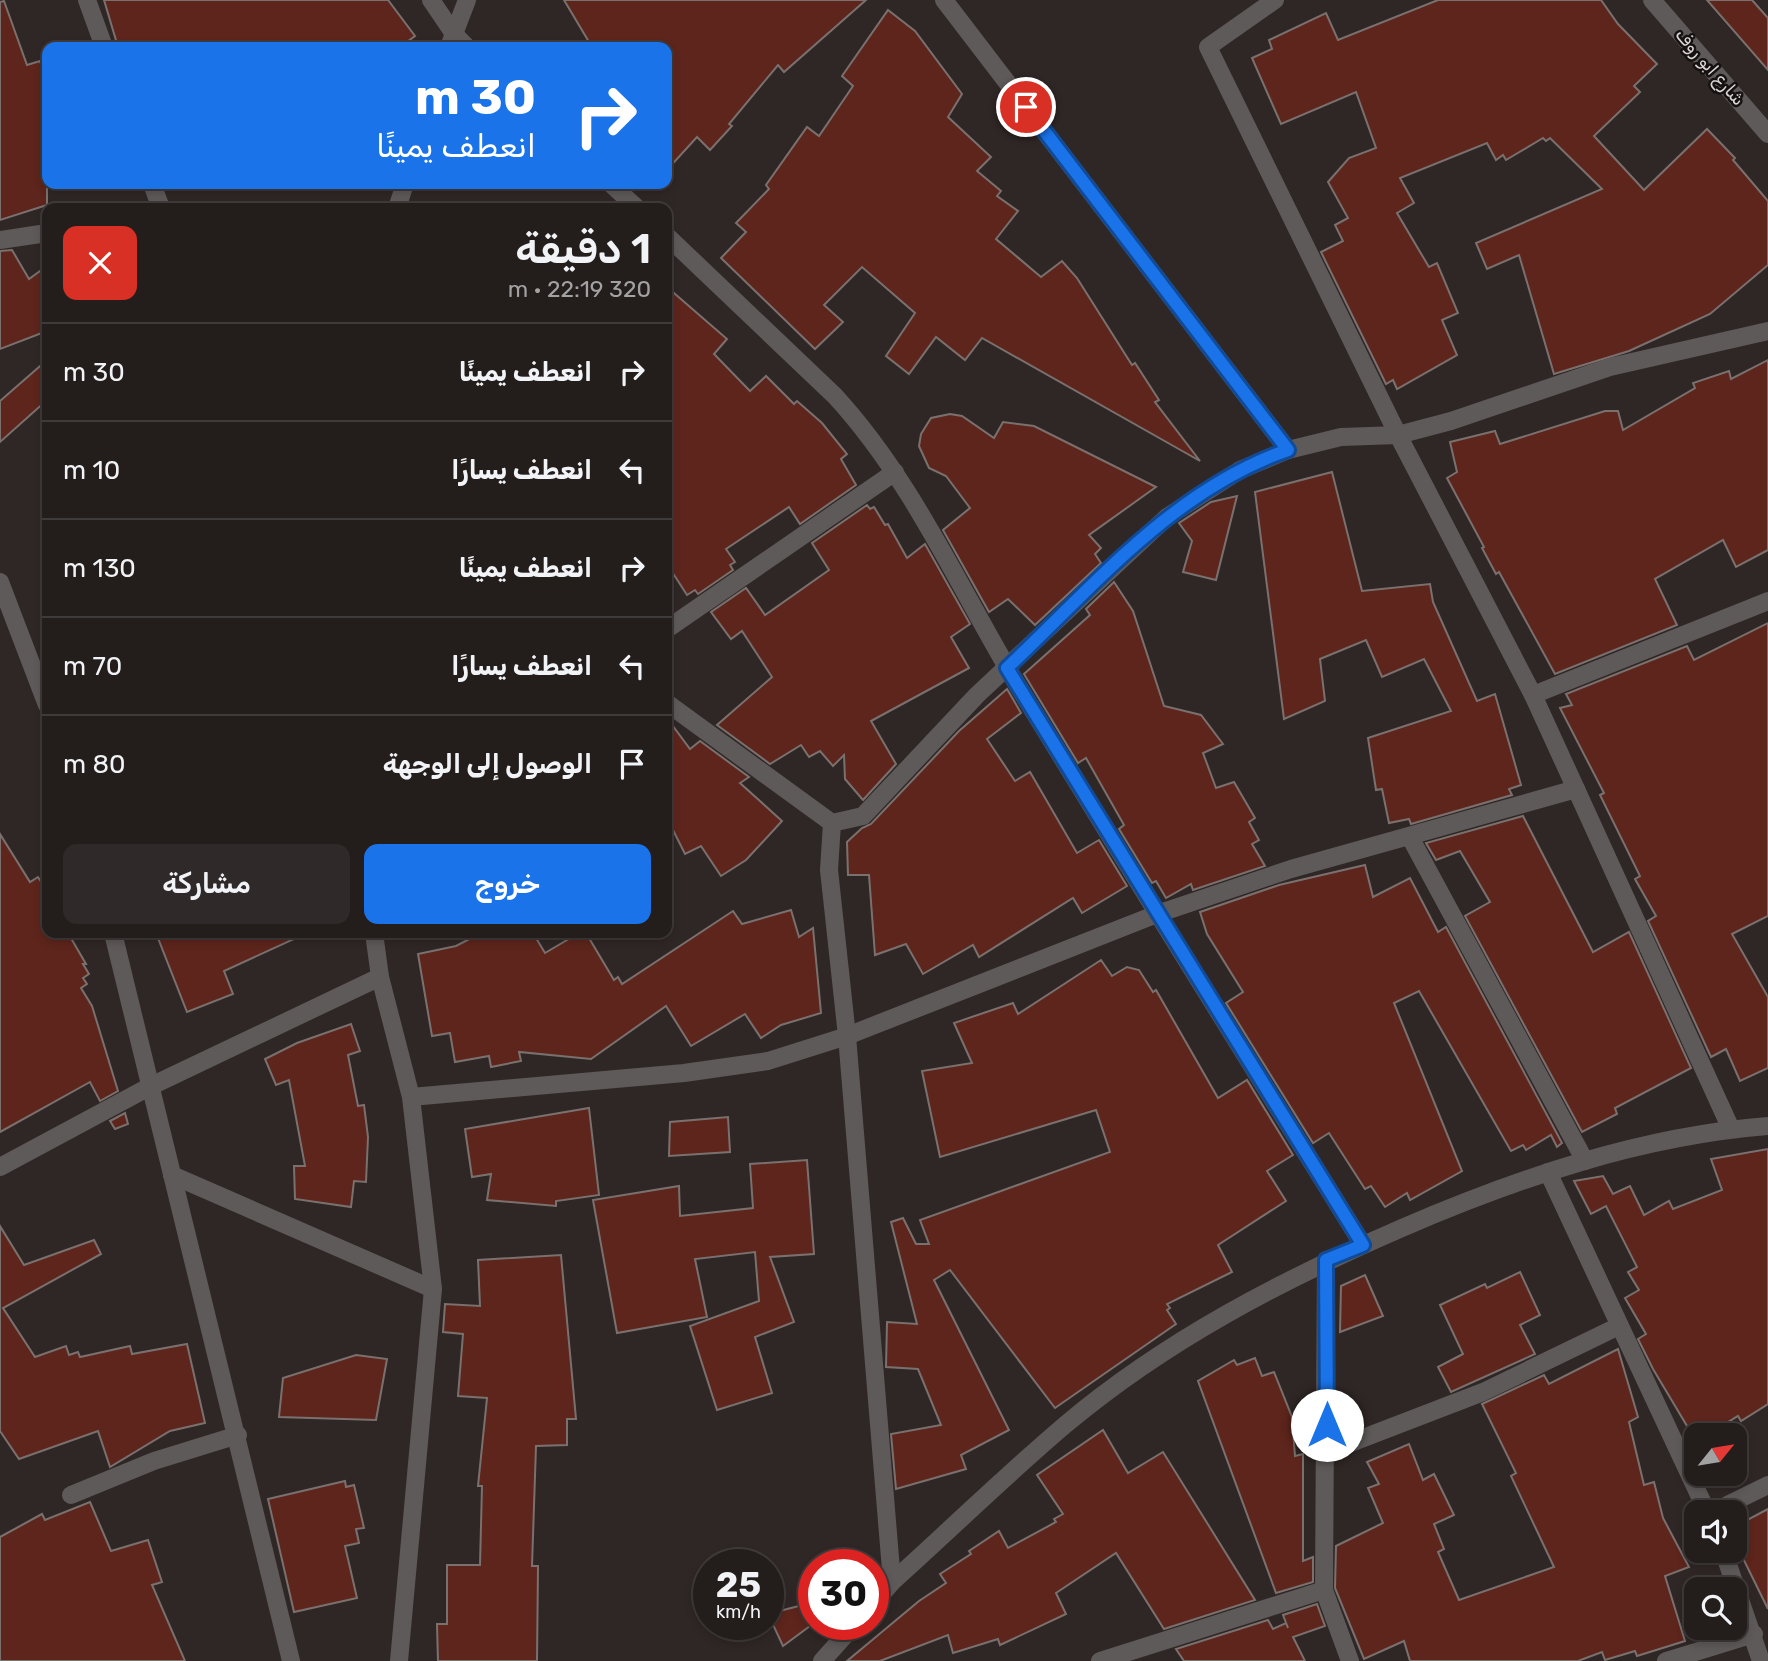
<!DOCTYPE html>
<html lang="ar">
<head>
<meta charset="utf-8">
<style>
	:root { --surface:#231d1c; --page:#2f2a29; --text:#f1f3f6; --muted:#a3a2a3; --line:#403b3b; --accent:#1a73e8 }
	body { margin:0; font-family:Rubik,"Noto Sans Arabic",sans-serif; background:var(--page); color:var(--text); direction:rtl; height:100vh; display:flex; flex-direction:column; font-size:26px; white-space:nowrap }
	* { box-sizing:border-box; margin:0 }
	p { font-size:23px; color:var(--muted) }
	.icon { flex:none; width:38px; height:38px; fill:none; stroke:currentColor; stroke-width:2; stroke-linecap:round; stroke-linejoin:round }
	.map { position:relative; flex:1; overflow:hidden; direction:ltr }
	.drawer { position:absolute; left:42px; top:203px; width:630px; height:735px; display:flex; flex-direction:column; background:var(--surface); border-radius:14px; box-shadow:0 4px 10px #0003,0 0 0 2px var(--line); direction:rtl }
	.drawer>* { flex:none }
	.banner { position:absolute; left:42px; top:42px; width:630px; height:147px; border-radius:14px; box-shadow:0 4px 10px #0003,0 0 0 2px var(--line); direction:rtl; background:#1a73e8; color:#fff; overflow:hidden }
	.needle { width:46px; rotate:60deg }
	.controls { position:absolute; left:1684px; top:1423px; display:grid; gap:14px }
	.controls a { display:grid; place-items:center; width:63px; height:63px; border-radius:14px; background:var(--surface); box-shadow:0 4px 10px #0003,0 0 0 2px var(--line); font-size:35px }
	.speed { position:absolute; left:693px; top:1549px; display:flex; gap:14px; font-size:35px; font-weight:700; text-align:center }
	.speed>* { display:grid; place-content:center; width:91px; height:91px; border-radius:50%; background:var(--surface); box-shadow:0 4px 10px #0003,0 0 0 2px var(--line); line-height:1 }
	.speed small { font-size:18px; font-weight:400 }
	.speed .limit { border:10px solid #d22; background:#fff; color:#111 }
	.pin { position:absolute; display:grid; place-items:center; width:60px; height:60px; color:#fff; margin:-30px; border:4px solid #fff; border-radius:50%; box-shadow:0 2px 7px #0007 }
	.me { position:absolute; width:77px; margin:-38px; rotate:0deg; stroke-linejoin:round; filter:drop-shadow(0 0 5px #0008) }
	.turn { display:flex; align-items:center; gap:24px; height:147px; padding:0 21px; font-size:32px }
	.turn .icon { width:91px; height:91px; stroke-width:2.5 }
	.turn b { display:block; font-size:49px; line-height:60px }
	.round { display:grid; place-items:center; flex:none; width:74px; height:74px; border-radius:14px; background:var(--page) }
	.overview { display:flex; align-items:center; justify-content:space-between; height:119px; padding:0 21px }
	h1 { font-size:42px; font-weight:600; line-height:52px }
	.button { display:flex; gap:14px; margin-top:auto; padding:14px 21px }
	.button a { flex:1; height:80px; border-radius:14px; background:var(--accent); color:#fff; font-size:28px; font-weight:600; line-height:80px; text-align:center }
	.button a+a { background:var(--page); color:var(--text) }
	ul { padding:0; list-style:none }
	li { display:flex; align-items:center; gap:21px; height:98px; padding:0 21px; border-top:2px solid var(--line) }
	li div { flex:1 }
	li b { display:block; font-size:26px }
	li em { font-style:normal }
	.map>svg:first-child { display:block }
	.building { fill:#5d251c; stroke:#7a716f; stroke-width:2 }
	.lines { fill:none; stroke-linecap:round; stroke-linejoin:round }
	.minor { stroke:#5e5a59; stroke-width:18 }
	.route-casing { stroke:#114b97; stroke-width:18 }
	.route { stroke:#1a73e8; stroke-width:12 }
	.labels { text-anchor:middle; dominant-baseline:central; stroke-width:5; stroke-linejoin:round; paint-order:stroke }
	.street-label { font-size:18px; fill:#dbd6d5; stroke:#141110 }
</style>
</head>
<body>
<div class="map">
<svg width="1768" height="1661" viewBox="0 0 1768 1661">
	<rect width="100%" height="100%" fill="#2f2725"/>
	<g class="building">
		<path d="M104 0H388L415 36 400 47H118Z"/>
		<path d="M564 0H866L784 72 778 65 729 124 732 126 710 150 697 137 667 170V47H592Z"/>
		<path d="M1438 0H1601L1618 24 1657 64 1634 86 1640 92 1594 136 1644 190 1707 129 1735 158 1733 160 1768 201V265L1710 314 1629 351 1554 374 1519 255 1487 269 1476 243 1602 189 1550 138 1546 141 1543 138 1506 160 1503 155 1496 160 1487 143 1400 178 1414 203 1397 213 1429 267 1437 263 1458 313 1442 320 1457 355 1397 389 1393 380 1386 384 1321 252 1343 241 1335 225 1348 218 1328 182 1349 158 1376 148 1356 92 1281 124 1252 58 1272 49 1269 40 1326 13 1338 40Z"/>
		<path d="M1707 0H1752L1768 18V70Z"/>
		<path d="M4 1 27 65 40 61 47 84V205L0 220V2Z"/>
		<path d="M888 10 915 31 962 94 948 117 991 157 977 171 1001 191 997 196 1018 211 996 239 1041 277 1062 261 1077 278 1132 365 1135 363 1159 400 1155 402 1200 461 982 338 965 360 936 337 909 374 886 356 915 313 862 267 824 305 843 322 815 349 721 258 746 232 736 223 769 189 766 185 807 127 819 136 853 86 842 76Z"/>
		<path d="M12 250 29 279 47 266V331L0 349V251Z"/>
		<path d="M667 287 727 339 714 354 750 391 766 376 794 404 797 401 822 423 847 454 841 459 856 485 800 524 789 507 726 549 735 562 730 565 733 570 698 594 695 590 687 595 667 564Z"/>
		<path d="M47 360V400L0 442V401Z"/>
		<path d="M1768 360V550L1736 567 1723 540 1655 579 1677 625 1555 674 1499 572 1496 574 1482 548 1484 547 1447 478 1457 472 1450 442 1495 431 1500 444 1605 411H1618L1623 430 1695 388 1693 383 1729 371 1731 379Z"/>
		<path d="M950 414 962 416 994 438 1003 422 1034 426 1156 487 1089 535 1101 548 1095 554 1101 563 1035 625 1008 599 989 612 943 530 970 508 946 476 929 468 919 446 921 434 931 418Z"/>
		<path d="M1332 472 1362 591 1430 584 1433 602 1477 701 1495 694 1521 785 1509 789 1512 795 1411 824 1409 819 1389 823 1382 789 1376 790 1368 738 1451 711 1424 659 1382 677 1366 640 1320 659 1325 701 1284 719 1255 492Z"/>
		<path d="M1237 496 1216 580 1183 572 1192 541 1179 523 1211 502Z"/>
		<path d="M867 505 870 509 874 507 885 525 888 524 907 558 925 544 970 624 951 637 969 668 871 721 896 764 863 800 845 779 844 755 833 766 820 751 809 757 801 745 770 764 717 725 772 677 742 631 731 639 711 612 746 588 765 615 829 570 812 543Z"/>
		<path d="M1114 582 1133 611 1164 706 1201 715 1223 744 1203 753 1216 788 1234 782 1255 818 1249 822 1259 840 1252 844 1265 866 1193 890 1191 884 1166 898 1156 881 1152 883 1119 829 1124 825 1086 758 1078 763 1024 674 1090 615 1086 609Z"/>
		<path d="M1768 623V916L1732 934 1768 997V1068L1740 1081 1726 1049 1711 1057 1648 921 1656 916 1635 879 1640 876 1600 795 1604 793 1560 708 1572 705 1566 694 1687 646 1694 660Z"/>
		<path d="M1007 689 1021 713 987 739 1015 781 1030 772 1077 853 1099 840 1127 886 1082 913 1073 898 979 957 973 945 923 974 906 944 875 955 869 875H848L847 842 862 828 871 824 959 731Z"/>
		<path d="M667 718 690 749 700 741 749 777 740 783 782 821 746 860 721 876 701 846 685 854 667 818Z"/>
		<path d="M1523 816 1593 952 1629 932 1691 1068 1615 1108 1617 1114 1582 1132 1465 916 1490 902 1460 851 1436 860 1426 843Z"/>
		<path d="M0 834 30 882 38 877 47 891V933H68L86 964H83L89 974 83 978 87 984 81 988 92 1006 118 1091 100 1101 90 1082 0 1132Z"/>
		<path d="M1365 865 1373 897 1410 878 1438 932 1446 927 1562 1143 1557 1147 1551 1135 1526 1150 1523 1145 1511 1151 1419 991 1394 1003 1462 1171 1410 1200 1407 1193 1385 1207 1371 1186 1365 1189 1329 1133 1313 1143 1226 1003 1243 992 1207 934 1200 912 1279 885Z"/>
		<path d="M791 910 799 937 813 928 821 1013 781 1025 761 1038 745 1014 691 1046 666 1006 591 1059 519 1052 521 1061 491 1067 489 1056 455 1062 450 1033 432 1036 418 954 456 946 481 933H533L545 953 579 933H586L614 980 618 977 622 984 733 911 742 924Z"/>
		<path d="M156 933H307L224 971 233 994 187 1012Z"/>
		<path d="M1101 960 1112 976 1127 967 1139 970 1153 992 1156 990 1218 1098 1247 1080 1293 1155 1267 1171 1286 1201 1218 1245 1232 1272 1167 1304 1170 1308 1167 1310 1176 1324 1055 1408 950 1270 934 1280 1009 1430 961 1455 966 1469 896 1489 891 1434 941 1425 918 1369 886 1367 887 1322 917 1324 891 1222 903 1218 916 1244H929L920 1220 1110 1152 1096 1110 940 1157 922 1071 972 1063 954 1023 1013 1003 1018 1014Z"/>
		<path d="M351 1024 360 1051 348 1055 358 1106 364 1105 368 1137 366 1182 354 1181 351 1207 295 1199 294 1166H305L289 1080 276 1085 265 1059 297 1043Z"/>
		<path d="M589 1108 599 1195 556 1201V1206L487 1200 491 1174 472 1177 465 1129Z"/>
		<path d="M125 1113 128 1124 115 1129 110 1121Z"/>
		<path d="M728 1117 730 1152 669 1156 670 1122Z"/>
		<path d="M1768 1149V1404L1741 1421 1738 1416 1707 1435 1693 1436 1653 1369 1638 1339 1646 1334 1625 1298 1639 1290 1628 1272 1637 1267 1606 1206 1591 1214 1574 1181 1603 1176 1613 1194 1630 1186 1644 1215 1669 1201 1673 1209 1722 1190 1711 1159Z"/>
		<path d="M807 1160 814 1254 770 1257 794 1322 755 1337 772 1393 717 1410 690 1326 759 1301 755 1252 695 1259 707 1317 617 1333 593 1200 679 1186 680 1216 753 1208 750 1164Z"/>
		<path d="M0 1226 24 1265 94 1240 101 1254 3 1308 35 1357 66 1346 69 1355 78 1352 80 1357 130 1346 132 1354 187 1344 205 1423 170 1431 110 1467 98 1431 19 1459 0 1431Z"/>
		<path d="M561 1255 576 1419H567V1445L536 1446 532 1566H538L537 1661H438L437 1624H447V1565H480L482 1486H478L487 1398 458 1396 463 1334 443 1332 445 1304 480 1306 478 1260Z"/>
		<path d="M1520 1272 1540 1315 1520 1325 1535 1354 1451 1392 1438 1367 1463 1354 1440 1305 1485 1284 1487 1288Z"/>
		<path d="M1365 1275 1383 1316 1340 1332 1341 1286Z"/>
		<path d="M1618 1349 1638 1417 1629 1422 1644 1485 1654 1482 1663 1518 1689 1567 1665 1576 1685 1641 1637 1656 1635 1651 1605 1660 1602 1652 1578 1661H1410L1404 1641 1364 1659 1335 1588 1336 1546 1383 1523 1368 1488 1379 1484 1367 1462 1409 1444 1423 1480 1434 1474 1454 1515 1434 1524 1444 1549 1438 1552 1459 1600 1554 1567 1511 1476 1516 1473 1482 1404 1544 1375 1549 1384Z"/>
		<path d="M356 1355 387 1359 376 1420 279 1417 283 1378Z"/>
		<path d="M1255 1358 1262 1376 1274 1372 1292 1417 1295 1456 1303 1454V1561L1313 1557V1582L1276 1593 1198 1381 1234 1360 1237 1365Z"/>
		<path d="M1103 1430 1128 1473 1163 1452 1255 1600 1164 1629 1116 1553 1056 1593 1066 1614 1000 1645 998 1639 953 1653 948 1635 880 1661H847L919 1601 946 1583 940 1574 971 1554 969 1551 999 1531 1008 1548 1056 1522 1054 1519 1063 1514 1037 1475Z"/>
		<path d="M345 1481 346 1487 354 1485 364 1528 356 1529 359 1543 345 1546 357 1598 294 1612 268 1499Z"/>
		<path d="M90 1502 111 1551 148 1540 162 1582 152 1585 185 1661H0V1537L42 1514 45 1520Z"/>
		<path d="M1768 1509V1609L1734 1540V1527Z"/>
		<path d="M814 1602V1623L783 1646 768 1614Z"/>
		<path d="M1317 1604 1325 1626 1293 1637 1305 1661H1184L1176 1649 1268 1620 1273 1629 1286 1623 1288 1628 1283 1615Z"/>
	</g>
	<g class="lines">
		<g class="minor">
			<path d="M87 0 104 47"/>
			<path d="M431 0 454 34 467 47"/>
			<path d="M944 0 1288 450"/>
			<path d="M1275 0 1208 47 1398 435 1533 695 1576 789"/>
			<path d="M1652 0 1768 134"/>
			<path d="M449 47 467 0"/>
			<path d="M152 184 161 208"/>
			<path d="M611 184 637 208"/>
			<path d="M397 208 405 184"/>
			<path d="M667 236 835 396C913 481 959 588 1018 686 1132 873 1247 1059 1363 1245"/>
			<path d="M0 240 47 233"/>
			<path d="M0 582 47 705"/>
			<path d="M667 629 895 472"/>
			<path d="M1533 695 1768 601"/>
			<path d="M667 703 832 823"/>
			<path d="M1410 837 1585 1161"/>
			<path d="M113 933 291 1661"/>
			<path d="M374 933 380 977 411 1097 433 1289 399 1661"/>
			<path d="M411 1097 684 1073 768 1061 847 1036 1157 914 1291 869 1576 789 1731 1129"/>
			<path d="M0 1167 149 1087 380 977"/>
			<path d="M1548 1172 1707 1512"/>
			<path d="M172 1175 433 1289"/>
			<path d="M1326 1260 1324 1590 1350 1661"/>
			<path d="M1327 1452 1483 1392 1619 1326"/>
			<path d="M71 1495 154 1461 238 1435"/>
			<path d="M1713 1512 1768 1485"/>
			<path d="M1723 1550 1761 1661"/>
			<path d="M892 1582 847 1036 829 870 832 823 863 816 977 695 1167 517 1240 470 1288 450 1341 437 1398 435 1451 421 1610 367 1768 331"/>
			<path d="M873 1604 892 1582C950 1530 1006 1475 1065 1425 1166 1340 1282 1280 1402 1228 1518 1178 1641 1136 1768 1126"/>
			<path d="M822 1661 855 1624"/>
			<path d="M1100 1661 1324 1590"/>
			<path d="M1666 1661 1754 1634"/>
		</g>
	</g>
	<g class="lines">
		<defs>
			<path id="route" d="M1026 107 1288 450C1174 489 1093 587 1007 668L1363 1245 1326 1260 1327 1425"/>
		</defs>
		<use href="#route" class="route-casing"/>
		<use href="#route" class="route"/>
	</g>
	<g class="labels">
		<g class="street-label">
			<text transform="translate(1710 67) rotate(49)">شارع ابو روف</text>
		</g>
	</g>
</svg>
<div class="controls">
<a><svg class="needle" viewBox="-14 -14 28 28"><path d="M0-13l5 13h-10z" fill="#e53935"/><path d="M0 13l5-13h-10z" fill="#a3a2a3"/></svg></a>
<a><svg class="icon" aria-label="sound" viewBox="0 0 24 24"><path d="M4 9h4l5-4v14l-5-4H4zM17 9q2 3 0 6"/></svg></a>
<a><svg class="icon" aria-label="search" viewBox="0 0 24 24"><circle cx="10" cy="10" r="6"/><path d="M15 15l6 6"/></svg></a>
</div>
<div class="speed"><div>25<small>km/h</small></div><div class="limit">30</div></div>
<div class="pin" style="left:1026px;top:107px;background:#d93025"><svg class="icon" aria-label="arrive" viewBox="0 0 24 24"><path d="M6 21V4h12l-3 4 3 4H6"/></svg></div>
<svg class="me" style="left:1327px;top:1425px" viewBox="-20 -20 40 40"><circle r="19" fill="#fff"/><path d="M0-13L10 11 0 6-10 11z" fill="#1a73e8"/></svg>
<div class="banner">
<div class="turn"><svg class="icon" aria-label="right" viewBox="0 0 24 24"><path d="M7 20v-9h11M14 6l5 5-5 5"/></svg><div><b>30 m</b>انعطف يمينًا</div></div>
</div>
<section class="drawer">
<div class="overview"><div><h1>1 دقيقة</h1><p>320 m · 22:19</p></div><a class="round" style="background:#d93025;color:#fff"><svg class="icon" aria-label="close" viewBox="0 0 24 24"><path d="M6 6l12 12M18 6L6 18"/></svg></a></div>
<ul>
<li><svg class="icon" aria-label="right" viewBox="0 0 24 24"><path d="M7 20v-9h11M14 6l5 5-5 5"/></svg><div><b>انعطف يمينًا</b></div><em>30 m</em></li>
<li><svg class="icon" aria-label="left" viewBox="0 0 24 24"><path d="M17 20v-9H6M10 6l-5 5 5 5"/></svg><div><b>انعطف يسارًا</b></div><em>10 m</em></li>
<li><svg class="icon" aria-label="right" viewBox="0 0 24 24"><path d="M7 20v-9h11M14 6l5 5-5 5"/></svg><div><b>انعطف يمينًا</b></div><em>130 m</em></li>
<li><svg class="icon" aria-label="left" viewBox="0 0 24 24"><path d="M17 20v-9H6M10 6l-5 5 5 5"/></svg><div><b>انعطف يسارًا</b></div><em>70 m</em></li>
<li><svg class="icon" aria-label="arrive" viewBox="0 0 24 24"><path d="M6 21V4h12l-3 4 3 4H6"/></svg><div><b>الوصول إلى الوجهة</b></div><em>80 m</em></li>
</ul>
<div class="button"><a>خروج</a><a>مشاركة</a></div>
</section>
</div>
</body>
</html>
